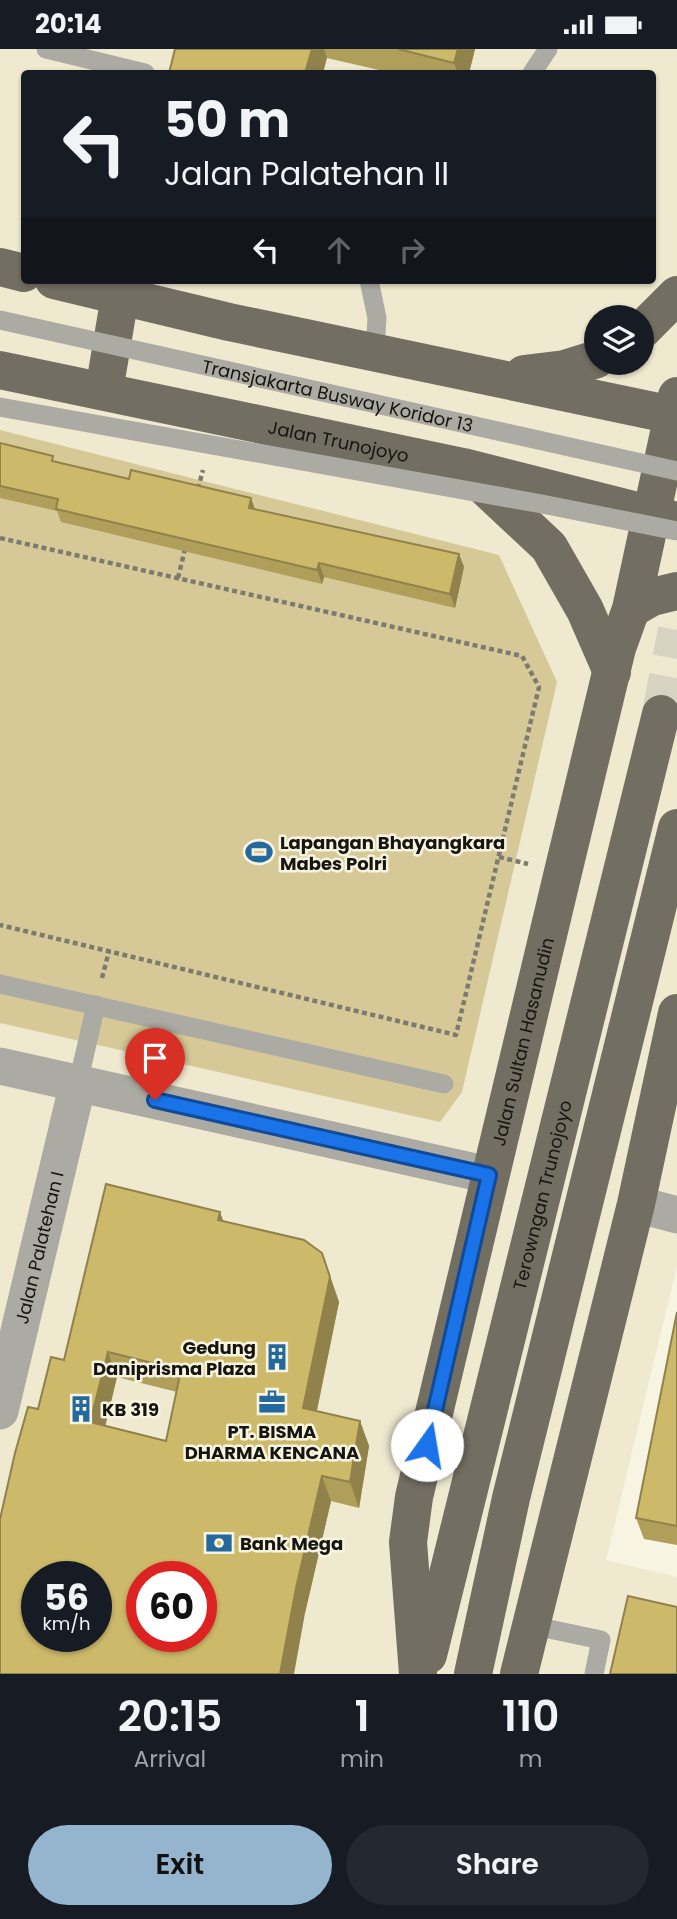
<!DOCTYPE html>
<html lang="en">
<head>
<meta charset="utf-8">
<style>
	:root { --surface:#171b24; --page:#242831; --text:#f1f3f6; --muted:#9ea1a6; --accent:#95b5ce }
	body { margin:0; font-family:Poppins,sans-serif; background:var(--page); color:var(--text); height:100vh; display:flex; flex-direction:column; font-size:26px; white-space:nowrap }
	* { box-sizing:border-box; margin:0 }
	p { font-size:23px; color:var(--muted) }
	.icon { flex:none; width:38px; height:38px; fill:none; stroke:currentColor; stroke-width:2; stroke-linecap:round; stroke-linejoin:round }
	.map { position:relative; height:1625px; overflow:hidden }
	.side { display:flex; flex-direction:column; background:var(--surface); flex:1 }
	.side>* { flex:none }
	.banner { position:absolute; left:21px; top:21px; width:635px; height:214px; border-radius:7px; box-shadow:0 2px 5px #0004; background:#171b24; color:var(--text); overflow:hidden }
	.fabs { position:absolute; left:584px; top:256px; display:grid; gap:14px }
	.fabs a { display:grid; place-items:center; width:70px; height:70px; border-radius:50%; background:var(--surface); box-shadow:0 2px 5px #0004; font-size:35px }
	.speed { position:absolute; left:21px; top:1512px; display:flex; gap:14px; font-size:35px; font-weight:700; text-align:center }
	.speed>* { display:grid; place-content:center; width:91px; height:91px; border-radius:50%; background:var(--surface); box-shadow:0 2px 5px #0004; line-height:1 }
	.speed small { font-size:18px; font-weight:400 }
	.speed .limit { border:10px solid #d22; background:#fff; color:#111 }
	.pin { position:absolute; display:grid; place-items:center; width:60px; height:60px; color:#fff; margin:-72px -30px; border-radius:50% 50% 50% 0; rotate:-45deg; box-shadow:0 0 7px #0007 }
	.pin .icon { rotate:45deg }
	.me { position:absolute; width:77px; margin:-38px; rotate:13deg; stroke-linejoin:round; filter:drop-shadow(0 0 5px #0008) }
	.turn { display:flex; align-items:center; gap:24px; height:147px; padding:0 28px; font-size:32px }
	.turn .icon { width:91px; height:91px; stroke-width:2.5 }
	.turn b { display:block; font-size:49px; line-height:60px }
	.lanes { display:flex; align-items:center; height:66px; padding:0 28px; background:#0003; justify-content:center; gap:35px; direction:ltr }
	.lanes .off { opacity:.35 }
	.eta { display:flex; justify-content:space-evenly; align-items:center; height:119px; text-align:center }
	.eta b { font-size:42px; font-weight:600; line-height:49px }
	.cta { display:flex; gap:14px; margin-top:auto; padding:14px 28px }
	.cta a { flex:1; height:80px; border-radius:42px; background:var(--accent); color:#111; font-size:28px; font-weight:600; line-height:80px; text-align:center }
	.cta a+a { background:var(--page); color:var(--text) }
	.status { display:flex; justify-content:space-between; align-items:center; height:49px; padding:0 35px; background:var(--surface); direction:ltr }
	.status svg { height:19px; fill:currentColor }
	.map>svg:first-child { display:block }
	.built { fill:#efe9d0; fill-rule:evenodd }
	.green { fill:#d6c997 }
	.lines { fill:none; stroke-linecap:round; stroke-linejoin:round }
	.primary-tunnel { stroke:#d6d3c2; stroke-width:38; stroke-dasharray:38 19; stroke-linecap:butt }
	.path { stroke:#7d7b6f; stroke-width:4.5; stroke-dasharray:5 3.5; stroke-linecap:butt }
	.service { stroke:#acaba3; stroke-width:19 }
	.minor { stroke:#acaba3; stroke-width:37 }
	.primary { stroke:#726e62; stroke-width:38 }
	.service-bridge { stroke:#acaba3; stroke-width:19 }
	.wall { fill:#b09f5b; fill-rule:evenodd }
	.shaded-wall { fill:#90824a }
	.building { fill:#cdb96a; stroke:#90824a; stroke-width:2; fill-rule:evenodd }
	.route-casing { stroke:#114b97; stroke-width:18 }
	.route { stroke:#1a73e8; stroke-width:12 }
	.labels { text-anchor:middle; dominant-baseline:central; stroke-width:5; stroke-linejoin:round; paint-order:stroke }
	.street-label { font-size:18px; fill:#16150f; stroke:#f8f4e2 }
	.poi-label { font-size:18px; font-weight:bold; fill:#16150f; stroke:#f8f4e2; text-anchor:start }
</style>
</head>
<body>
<div class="status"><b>20:14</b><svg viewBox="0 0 49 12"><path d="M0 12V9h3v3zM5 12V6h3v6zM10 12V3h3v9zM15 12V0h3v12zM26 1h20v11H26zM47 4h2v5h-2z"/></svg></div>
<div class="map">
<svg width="677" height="1625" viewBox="0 0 677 1625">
	<rect width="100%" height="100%" fill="#f8f4e2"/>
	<path class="built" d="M0 0H677V1217L606 1511 677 1528V1625H0ZM24 24H653V231H24ZM597 268H642V313H597ZM37 1528H96V1587H37ZM142 1528H201V1587H142Z"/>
	<path class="green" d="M0 381 499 506 557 633 462 1043 440 1073 0 974Z"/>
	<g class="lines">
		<path class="primary-tunnel" d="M661 665 677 581"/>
		<g class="path">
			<path d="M198 440 203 421"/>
			<path d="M0 489 522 607 539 638 456 986 0 876"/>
			<path d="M178 529 185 500"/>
			<path d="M499 808 528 815"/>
			<path d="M102 929 109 902"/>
		</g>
		<g class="service">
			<path d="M46 0 145 24"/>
			<path d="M532 24 548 0"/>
			<path d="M369 231 377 269 375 302"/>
			<path d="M0 935 444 1035"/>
			<path d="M78 1034 96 956"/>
			<path d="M530 1576 601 1591 594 1625"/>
		</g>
		<g class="minor">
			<path d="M0 1017 489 1126"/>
			<path d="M636 1155 677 1166"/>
			<path id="s1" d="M0 1362 78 1034"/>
		</g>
		<g class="primary">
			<path d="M0 218 24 224"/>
			<path d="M54 231 229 273 677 367"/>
			<path d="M642 281 677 246"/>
			<path id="s2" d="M0 321 463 418 677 472"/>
			<path d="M524 325 565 320 597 310"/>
			<path d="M104 342 120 247"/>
			<path d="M469 423 549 498 585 561 612 623"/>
			<path d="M631 560 652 548 677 542"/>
			<path id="s3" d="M428 1606 661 665"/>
			<path id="s4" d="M418 1625 408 1493 414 1448 563 823 617 599 631 560 677 347"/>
			<path d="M473 1625 511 1449 677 779"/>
			<path d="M519 1625 636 1155 677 964"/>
		</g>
		<g class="service-bridge">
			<path id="s5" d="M0 271 677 422"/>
			<path d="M0 358 542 455 677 482"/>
		</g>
	</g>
	<g class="wall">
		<path d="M175 0H475L469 24H392L327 9Z"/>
		<path d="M0 394 56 413 255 460 459 505 464 518 455 559 324 528 322 535 61 473 57 462 0 449Z"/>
		<path d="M220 1163 223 1172 322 1204 339 1253 317 1362 360 1372 369 1397 359 1459 331 1452 305 1564 38 1360 64 1311ZM117 1328 177 1343 166 1392 105 1377Z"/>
		<path d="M677 1263V1496L644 1490 636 1469Z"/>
	</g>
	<g class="shaded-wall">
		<path d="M312 0H324L327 9 323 24H305Z"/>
		<path d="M458 0H475L469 24H458L454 14Z"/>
		<path d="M251 449 256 463 249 459Z"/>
		<path d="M459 505 464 518 455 559 450 545Z"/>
		<path d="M319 514 324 528 322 535 317 521Z"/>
		<path d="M220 1163 229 1188 218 1171Z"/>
		<path d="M322 1204 339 1253 312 1384 303 1359Z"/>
		<path d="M108 1303 117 1328 100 1399 90 1373Z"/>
		<path d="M360 1372 369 1397 359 1459 350 1433Z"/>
		<path d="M322 1427 331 1452 305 1564 294 1625H280L296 1539Z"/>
	</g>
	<g class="building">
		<path d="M175 0H312L305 24H169Z"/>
		<path d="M398 0H458L454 14Z"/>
		<path d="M0 394 53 407 52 412 129 430 131 421 251 449 249 459 459 505 450 545 319 514 317 521 56 460 58 450 0 437Z"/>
		<path d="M106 1135 220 1163 218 1171 304 1191 322 1204 330 1228 303 1359 360 1372 350 1433 322 1427 296 1539 280 1625H0V1470L15 1404 28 1358 38 1360 51 1308 64 1311ZM108 1303 181 1321 166 1392 90 1373ZM37 1528H96V1587H37ZM142 1528H201V1587H142Z"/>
		<path d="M677 1263V1477L636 1469Z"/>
		<path d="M628 1547 677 1558V1625H610Z"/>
	</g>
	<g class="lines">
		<defs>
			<path id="route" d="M155 1051 489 1126 427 1396"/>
		</defs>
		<use href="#route" class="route-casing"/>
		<use href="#route" class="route"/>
	</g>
	<defs>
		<symbol id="stadium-bare" viewBox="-9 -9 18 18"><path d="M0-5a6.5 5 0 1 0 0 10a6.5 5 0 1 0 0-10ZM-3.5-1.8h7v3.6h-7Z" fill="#24699e" stroke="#f8f4e2" stroke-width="2.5" paint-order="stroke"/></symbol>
		<symbol id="building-bare" viewBox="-9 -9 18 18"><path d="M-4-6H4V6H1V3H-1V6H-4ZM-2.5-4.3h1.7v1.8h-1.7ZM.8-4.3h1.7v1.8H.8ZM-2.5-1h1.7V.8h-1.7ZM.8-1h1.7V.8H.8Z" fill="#24699e" stroke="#f8f4e2" stroke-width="2.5" paint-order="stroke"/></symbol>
		<symbol id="office-bare" viewBox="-9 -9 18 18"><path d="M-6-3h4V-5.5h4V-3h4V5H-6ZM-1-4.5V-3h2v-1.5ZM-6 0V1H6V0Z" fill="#24699e" stroke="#f8f4e2" stroke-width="2.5" paint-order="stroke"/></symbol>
		<symbol id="bank-bare" viewBox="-9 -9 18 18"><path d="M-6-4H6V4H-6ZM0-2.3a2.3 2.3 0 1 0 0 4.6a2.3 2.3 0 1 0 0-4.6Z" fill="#24699e" stroke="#f8f4e2" stroke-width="2.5" paint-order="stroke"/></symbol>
	</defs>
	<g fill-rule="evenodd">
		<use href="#stadium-bare" x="240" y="784" width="38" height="38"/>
		<use href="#building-bare" x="258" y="1289" width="38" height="38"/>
		<use href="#office-bare" x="253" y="1334" width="38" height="38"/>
		<use href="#building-bare" x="62" y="1341" width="38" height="38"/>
		<use href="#bank-bare" x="200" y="1475" width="38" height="38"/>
	</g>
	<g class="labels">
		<g class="street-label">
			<text stroke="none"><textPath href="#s5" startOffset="346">Transjakarta Busway Koridor 13</textPath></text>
			<text stroke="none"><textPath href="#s2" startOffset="346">Jalan Trunojoyo</textPath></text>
			<text stroke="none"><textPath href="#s4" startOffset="646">Jalan Sultan Hasanudin</textPath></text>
			<text stroke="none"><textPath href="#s3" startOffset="474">Terowngan Trunojoyo</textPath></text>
			<text stroke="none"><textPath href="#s1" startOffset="168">Jalan Palatehan I</textPath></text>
		</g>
		<g class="poi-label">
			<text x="280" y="793">Lapangan Bhayangkara<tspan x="280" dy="21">Mabes Polri</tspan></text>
			<text x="256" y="1298" text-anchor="end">Gedung<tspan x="256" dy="21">Daniprisma Plaza</tspan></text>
			<text x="102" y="1360">KB 319</text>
			<text x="272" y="1382" text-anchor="middle">PT. BISMA<tspan x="272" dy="21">DHARMA KENCANA</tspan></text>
			<text x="240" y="1494">Bank Mega</text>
		</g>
	</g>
</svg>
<div class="fabs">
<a><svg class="icon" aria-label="layers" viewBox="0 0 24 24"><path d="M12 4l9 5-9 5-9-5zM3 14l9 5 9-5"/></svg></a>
</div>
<div class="speed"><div>56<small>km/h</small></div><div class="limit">60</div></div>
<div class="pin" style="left:155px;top:1051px;background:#d93025"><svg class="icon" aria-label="arrive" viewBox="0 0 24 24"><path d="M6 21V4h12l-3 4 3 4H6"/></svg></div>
<svg class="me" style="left:427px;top:1396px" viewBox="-20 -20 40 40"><circle r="19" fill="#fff"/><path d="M0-13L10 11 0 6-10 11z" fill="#1a73e8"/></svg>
<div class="banner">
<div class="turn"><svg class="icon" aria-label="left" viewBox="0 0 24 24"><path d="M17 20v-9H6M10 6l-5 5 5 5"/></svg><div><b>50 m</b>Jalan Palatehan II</div></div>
<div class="lanes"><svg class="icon" aria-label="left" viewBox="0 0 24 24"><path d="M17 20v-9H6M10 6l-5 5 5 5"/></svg><svg class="icon off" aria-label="ahead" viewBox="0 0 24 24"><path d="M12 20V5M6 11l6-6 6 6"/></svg><svg class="icon off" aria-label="right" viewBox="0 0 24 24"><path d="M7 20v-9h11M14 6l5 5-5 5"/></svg></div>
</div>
</div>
<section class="side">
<div class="eta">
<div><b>20:15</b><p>Arrival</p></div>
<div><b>1</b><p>min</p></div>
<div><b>110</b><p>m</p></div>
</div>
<div class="cta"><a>Exit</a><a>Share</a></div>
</section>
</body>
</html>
